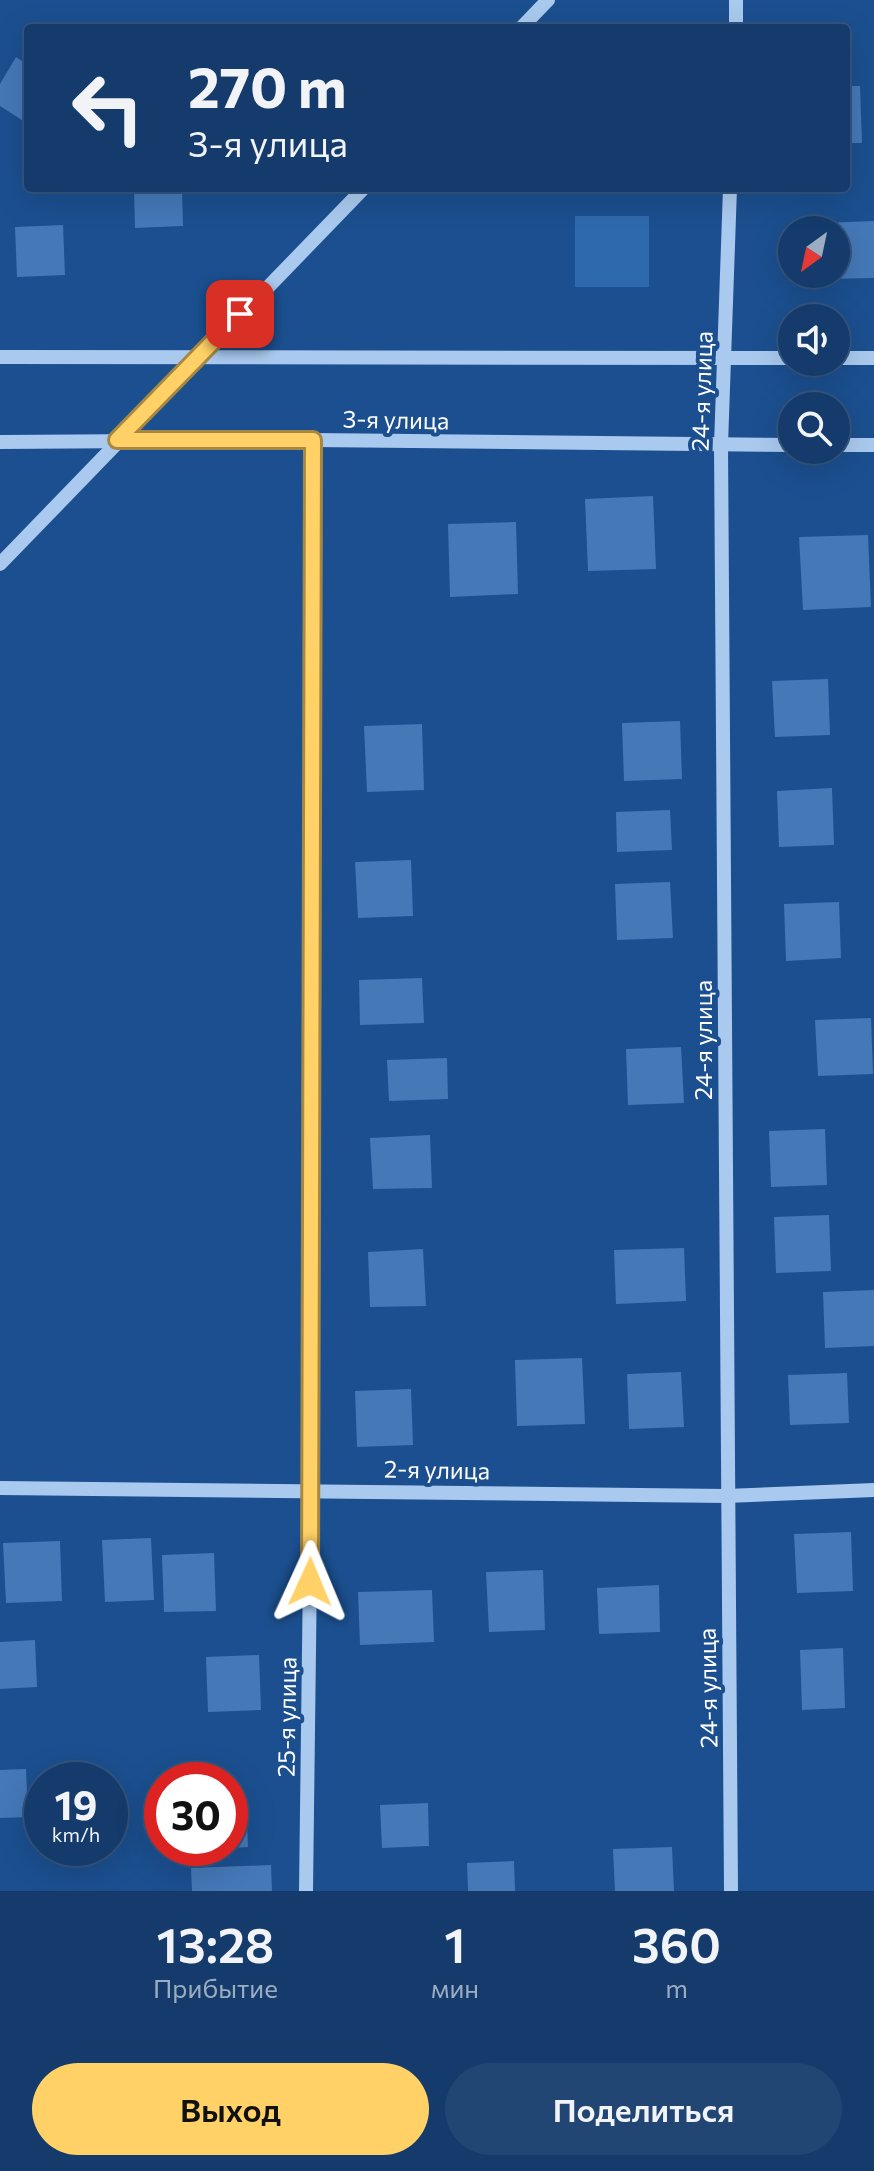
<!DOCTYPE html>
<html lang="ru">
<head>
<meta charset="utf-8">
<style>
	:root { --surface:#143b6b; --page:#214673; --text:#f1f3f6; --muted:#9dadc1; --line:#33557e; --accent:#ffd166 }
	body { margin:0; font-family:Commissioner,sans-serif; background:var(--page); color:var(--text); height:100vh; display:flex; flex-direction:column; font-size:30px; white-space:nowrap }
	* { box-sizing:border-box; margin:0 }
	p { font-size:26px; color:var(--muted) }
	.icon { flex:none; width:44px; height:44px; fill:none; stroke:currentColor; stroke-width:2; stroke-linecap:round; stroke-linejoin:round }
	.map { position:relative; height:1891px; overflow:hidden }
	.details { display:flex; flex-direction:column; background:var(--surface); flex:1 }
	.details>* { flex:none }
	.top-card { position:absolute; left:24px; top:24px; width:826px; height:168px; border-radius:8px; box-shadow:0 8px 32px #0002,0 0 0 2px var(--line); background:#143b6b; color:var(--text); overflow:hidden }
	.needle { width:52px; rotate:213deg }
	.controls { position:absolute; left:778px; top:216px; display:grid; gap:16px }
	.controls a { display:grid; place-items:center; width:72px; height:72px; border-radius:50%; background:var(--surface); box-shadow:0 8px 32px #0002,0 0 0 2px var(--line); font-size:40px }
	.speed { position:absolute; left:24px; top:1762px; display:flex; gap:16px; font-size:40px; font-weight:700; text-align:center }
	.speed>* { display:grid; place-content:center; width:104px; height:104px; border-radius:50%; background:var(--surface); box-shadow:0 8px 32px #0002,0 0 0 2px var(--line); line-height:1 }
	.speed small { font-size:20px; font-weight:400 }
	.speed .limit { border:12px solid #d22; background:#fff; color:#111 }
	.pin { position:absolute; display:grid; place-items:center; width:68px; height:68px; color:#fff; margin:-34px; border-radius:16px; box-shadow:0 4px 12px #0006 }
	.me { position:absolute; width:88px; margin:-44px; rotate:1deg; stroke-linejoin:round; filter:drop-shadow(0 0 6px #0008) }
	.turn { display:flex; align-items:center; gap:28px; height:168px; padding:0 32px; font-size:36px }
	.turn .icon { width:104px; height:104px; stroke-width:2.5 }
	.turn b { display:block; font-size:56px; line-height:68px }
	.eta { display:flex; justify-content:space-evenly; align-items:center; height:136px; text-align:center }
	.eta b { font-size:48px; font-weight:600; line-height:56px }
	.cta { display:flex; gap:16px; margin-top:auto; padding:16px 32px }
	.cta a { flex:1; height:92px; border-radius:48px; background:var(--accent); color:#111; font-size:32px; font-weight:600; line-height:92px; text-align:center }
	.cta a+a { background:var(--page); color:var(--text) }
	.map>svg:first-child { display:block }
	.green { fill:#2e69ad }
	.building { fill:#4478b7 }
	.lines { fill:none; stroke-linecap:round; stroke-linejoin:round }
	.minor { stroke:#a9c9ee; stroke-width:14 }
	.route-casing { stroke:#a68842; stroke-width:20 }
	.route { stroke:#ffd166; stroke-width:14 }
	.labels { text-anchor:middle; dominant-baseline:central; stroke-width:8; stroke-linejoin:round; paint-order:stroke }
	.street-label { font-size:24px; fill:#fff; stroke:#1b4f8f }
</style>
</head>
<body>
<div class="map">
<svg width="874" height="1891" viewBox="0 0 874 1891">
	<rect width="100%" height="100%" fill="#1b4f8f"/>
	<rect class="green" x="575" y="216" width="74" height="71"/>
	<g class="building">
		<path d="M16 57 28 65V124L0 106V84Z"/>
		<path d="M846 86H860L862 143H846Z"/>
		<path d="M134 188H182L183 226 135 228Z"/>
		<path d="M874 221V278L822 279 821 274H836V230H820V223Z"/>
		<path d="M63 225 65 275 17 277 15 227Z"/>
		<path d="M653 496 656 569 588 571 585 499Z"/>
		<path d="M516 522 518 594 450 597 448 524Z"/>
		<path d="M868 535 871 607 803 610 799 537Z"/>
		<path d="M828 679 830 735 775 737 772 681Z"/>
		<path d="M680 721 682 779 624 781 622 723Z"/>
		<path d="M422 724 424 790 367 792 364 726Z"/>
		<path d="M832 788 834 845 779 847 777 791Z"/>
		<path d="M670 810 672 850 617 852 616 812Z"/>
		<path d="M411 860 413 916 358 918 355 862Z"/>
		<path d="M670 882 673 938 617 940 615 884Z"/>
		<path d="M839 902 841 958 786 961 784 904Z"/>
		<path d="M422 978 424 1023 360 1025 359 980Z"/>
		<path d="M871 1018 873 1074 818 1076 815 1020Z"/>
		<path d="M681 1047 684 1103 628 1105 626 1049Z"/>
		<path d="M447 1058 448 1099 389 1101 387 1060Z"/>
		<path d="M825 1129 827 1185 771 1187 769 1131Z"/>
		<path d="M430 1135 432 1188 373 1189 370 1138Z"/>
		<path d="M829 1215 831 1271 776 1273 774 1217Z"/>
		<path d="M684 1248 686 1301 616 1304 614 1250Z"/>
		<path d="M423 1249 426 1306 370 1307 368 1252Z"/>
		<path d="M874 1290V1346L825 1348 823 1292Z"/>
		<path d="M582 1358 585 1424 517 1426 515 1360Z"/>
		<path d="M681 1372 684 1427 629 1429 627 1374Z"/>
		<path d="M847 1373 849 1423 790 1425 788 1375Z"/>
		<path d="M411 1389 413 1445 357 1447 355 1391Z"/>
		<path d="M851 1532 853 1591 797 1593 794 1534Z"/>
		<path d="M151 1538 154 1600 105 1602 102 1540Z"/>
		<path d="M60 1541 62 1601 6 1603 3 1543Z"/>
		<path d="M214 1553 216 1611 164 1612 162 1555Z"/>
		<path d="M543 1570 545 1630 489 1632 486 1572Z"/>
		<path d="M659 1585 660 1632 599 1634 597 1588Z"/>
		<path d="M432 1590 434 1642 360 1645 358 1592Z"/>
		<path d="M35 1640 37 1687 0 1689V1642Z"/>
		<path d="M843 1648 845 1708 802 1710 800 1650Z"/>
		<path d="M259 1655 261 1710 208 1712 206 1657Z"/>
		<path d="M26 1769 28 1817 0 1818V1770Z"/>
		<path d="M246 1800 248 1847 230 1848V1801Z"/>
		<path d="M428 1803 429 1846 382 1848 380 1805Z"/>
		<path d="M672 1847 674 1891H615L613 1849Z"/>
		<path d="M514 1861 515 1891H468L467 1863Z"/>
		<path d="M271 1865 272 1891H192L191 1868Z"/>
	</g>
	<g class="lines">
		<g class="minor">
			<path d="M521 28 548 0"/>
			<path d="M736 28V0"/>
			<path d="M730 188 721 445 731 1891"/>
			<path d="M0 357 792 358"/>
			<path d="M836 358H874"/>
			<path d="M0 442 313 440 792 445"/>
			<path d="M836 445H874"/>
			<path d="M0 564 364 188"/>
			<path d="M0 1488 726 1496 874 1490"/>
			<path d="M306 1891 311 1489 313 440"/>
		</g>
	</g>
	<g class="lines">
		<defs>
			<path id="route" d="M240 314 117 440H313L310 1582"/>
		</defs>
		<use href="#route" class="route-casing"/>
		<use href="#route" class="route"/>
	</g>
	<g class="labels">
		<g class="street-label">
			<text transform="translate(701 391) rotate(-88)">24-я улица</text>
			<text transform="translate(396 419) rotate(1)">3-я улица</text>
			<text transform="translate(702 1040) rotate(-90)">24-я улица</text>
			<text transform="translate(437 1469) rotate(1)">2-я улица</text>
			<text transform="translate(707 1688) rotate(-91)">24-я улица</text>
			<text transform="translate(286 1717) rotate(-89)">25-я улица</text>
		</g>
	</g>
</svg>
<div class="controls">
<a><svg class="needle" viewBox="-14 -14 28 28"><path d="M0-13l5 13h-10z" fill="#e53935"/><path d="M0 13l5-13h-10z" fill="#9dadc1"/></svg></a>
<a><svg class="icon" aria-label="sound" viewBox="0 0 24 24"><path d="M4 9h4l5-4v14l-5-4H4zM17 9q2 3 0 6"/></svg></a>
<a><svg class="icon" aria-label="search" viewBox="0 0 24 24"><circle cx="10" cy="10" r="6"/><path d="M15 15l6 6"/></svg></a>
</div>
<div class="speed"><div>19<small>km/h</small></div><div class="limit">30</div></div>
<div class="pin" style="left:240px;top:314px;background:#d93025"><svg class="icon" aria-label="arrive" viewBox="0 0 24 24"><path d="M6 21V4h12l-3 4 3 4H6"/></svg></div>
<svg class="me" style="left:310px;top:1582px" viewBox="-20 -20 40 40"><path d="M0-17L14 15 0 8-14 15z" fill="#ffd166" stroke="#fff" stroke-width="4"/></svg>
<div class="top-card">
<div class="turn"><svg class="icon" aria-label="left" viewBox="0 0 24 24"><path d="M17 20v-9H6M10 6l-5 5 5 5"/></svg><div><b>270 m</b>3-я улица</div></div>
</div>
</div>
<section class="details">
<div class="eta">
<div><b>13:28</b><p>Прибытие</p></div>
<div><b>1</b><p>мин</p></div>
<div><b>360</b><p>m</p></div>
</div>
<div class="cta"><a>Выход</a><a>Поделиться</a></div>
</section>
</body>
</html>
